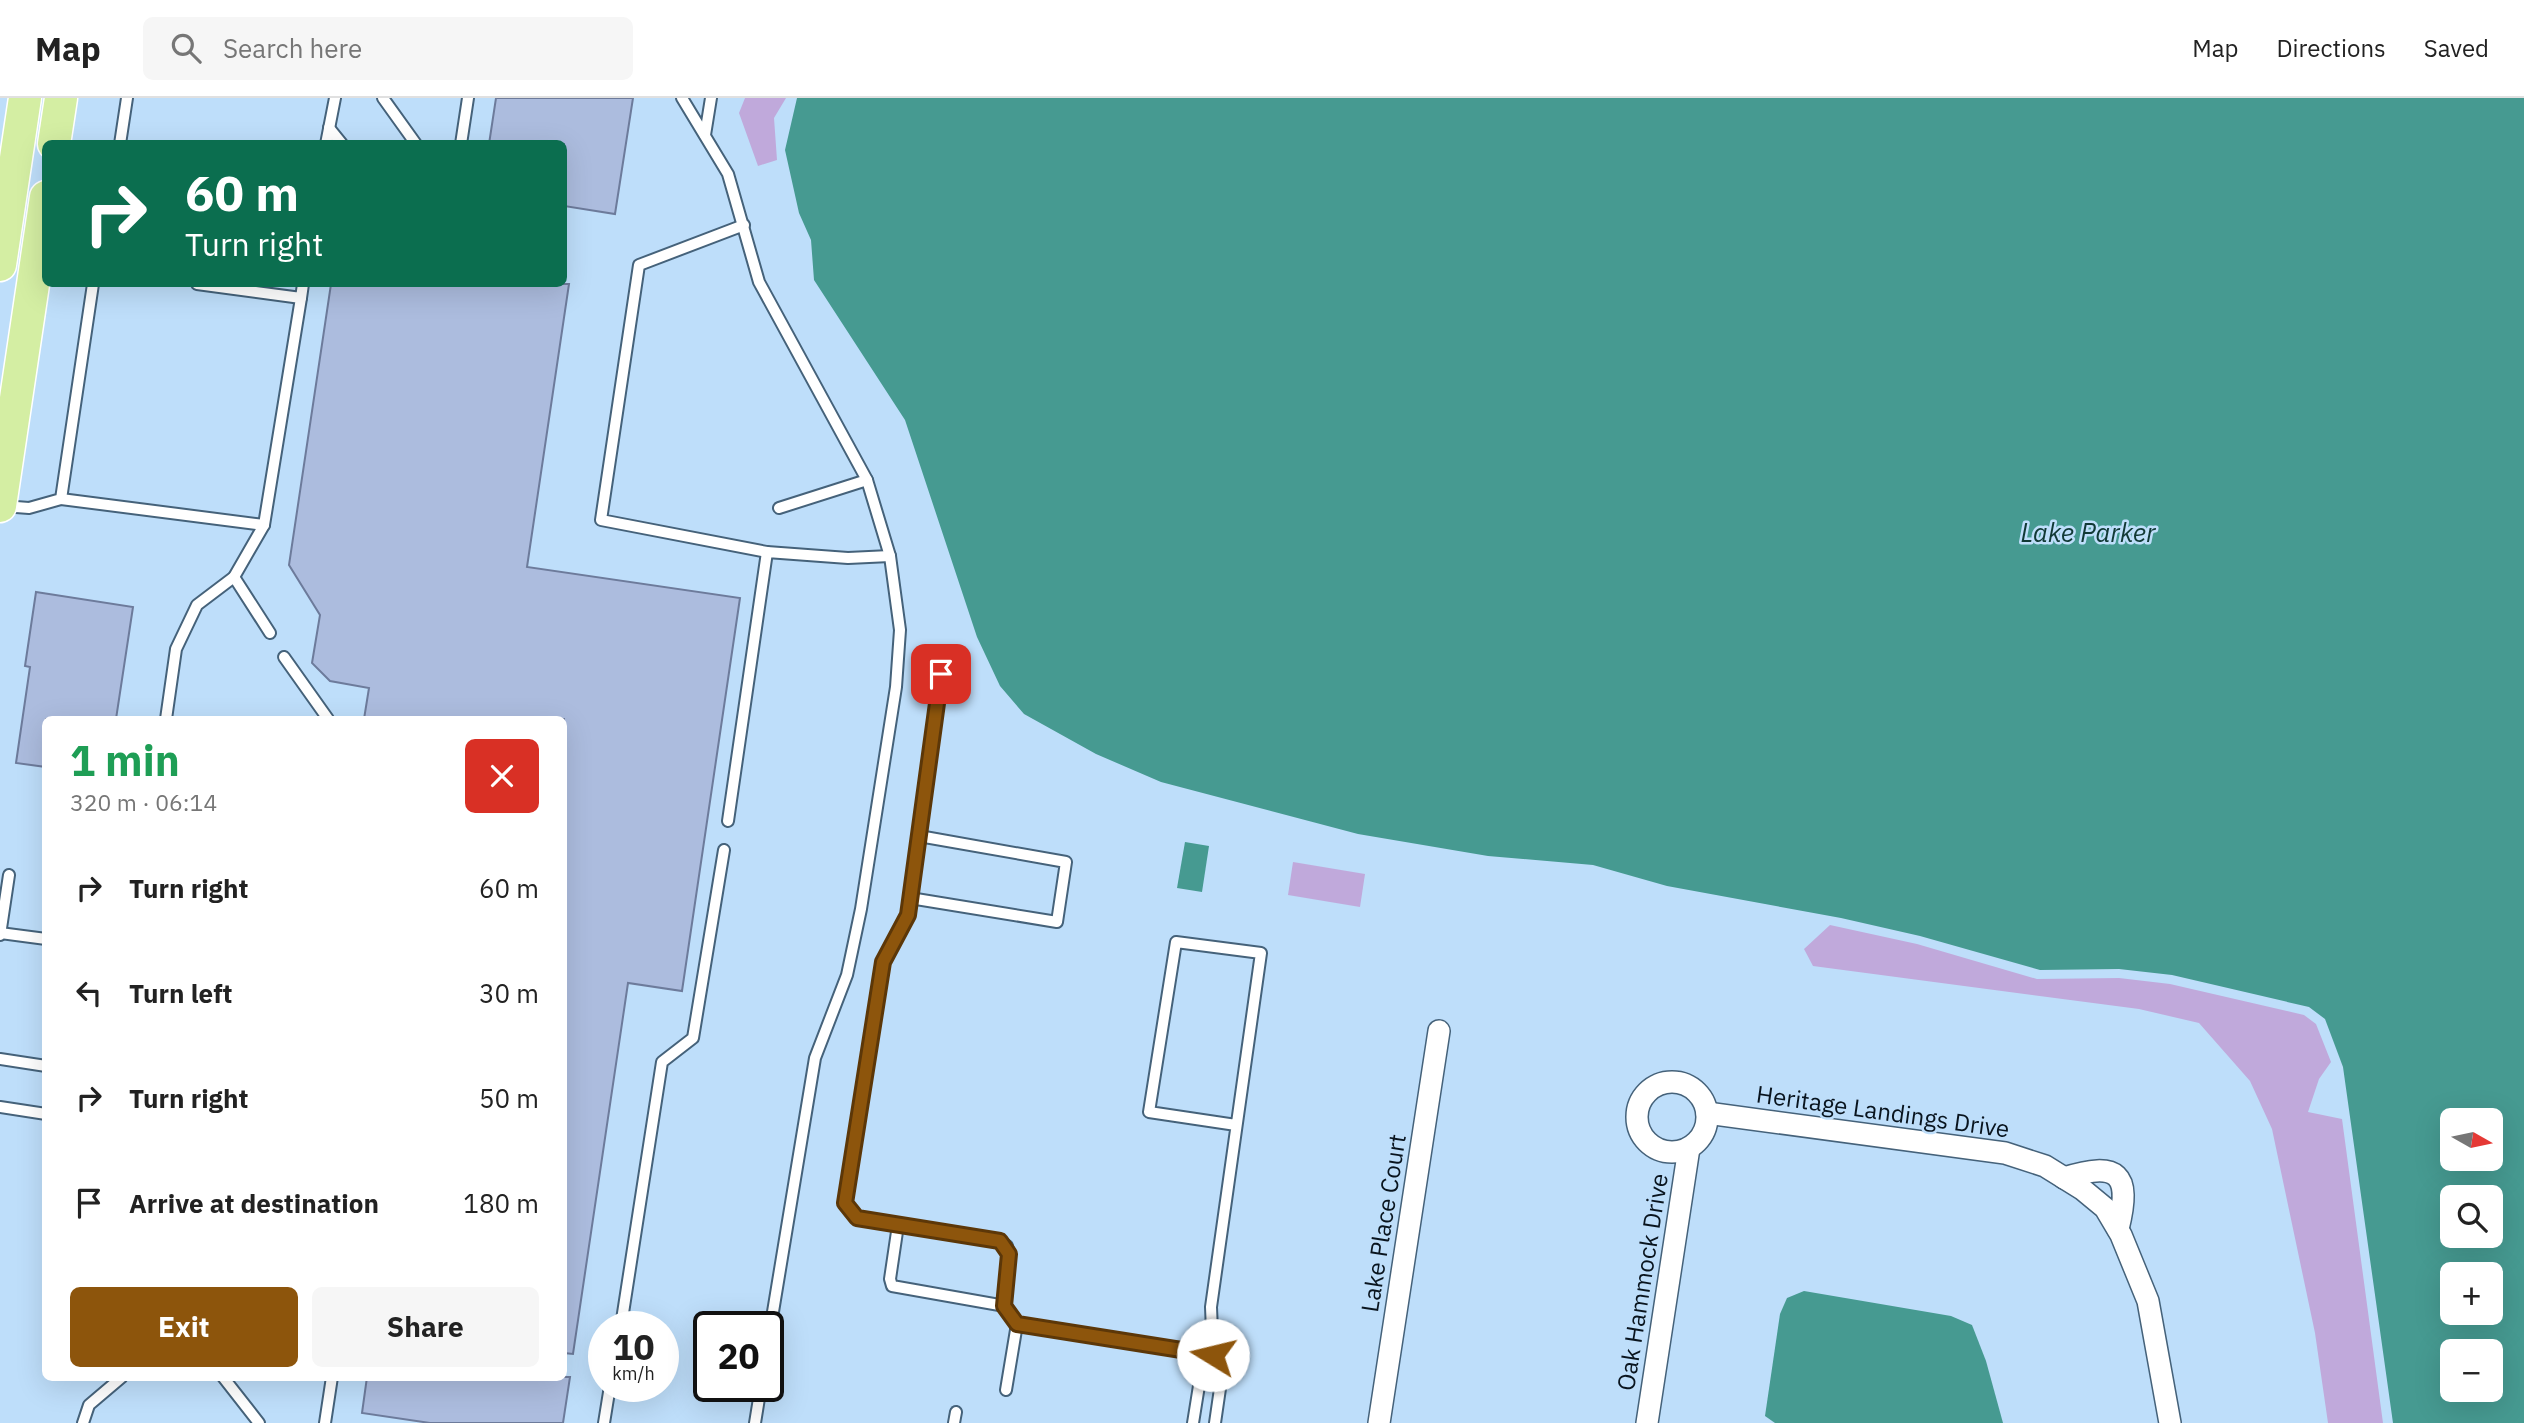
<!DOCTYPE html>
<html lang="en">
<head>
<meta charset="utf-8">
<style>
	:root { --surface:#fff; --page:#f6f6f6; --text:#222; --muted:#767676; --line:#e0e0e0; --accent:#8d550c }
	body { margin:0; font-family:"IBM Plex Sans",sans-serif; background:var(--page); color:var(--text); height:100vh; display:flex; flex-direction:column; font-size:26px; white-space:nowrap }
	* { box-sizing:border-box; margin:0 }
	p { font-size:23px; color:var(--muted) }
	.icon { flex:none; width:38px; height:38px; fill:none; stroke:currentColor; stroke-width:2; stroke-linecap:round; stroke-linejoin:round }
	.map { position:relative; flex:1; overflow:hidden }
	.panel { position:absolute; left:42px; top:618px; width:525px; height:665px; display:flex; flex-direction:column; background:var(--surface); border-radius:10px; box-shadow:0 7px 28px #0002 }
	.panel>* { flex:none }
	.hud { position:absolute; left:42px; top:42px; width:525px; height:147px; border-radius:10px; box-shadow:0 7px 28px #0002; background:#0b6e4f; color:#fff; overflow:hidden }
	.needle { width:46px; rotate:99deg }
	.controls { position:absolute; left:2440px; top:1010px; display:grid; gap:14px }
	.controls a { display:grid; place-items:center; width:63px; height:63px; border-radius:10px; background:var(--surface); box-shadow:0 7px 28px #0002; font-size:35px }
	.speed { position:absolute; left:588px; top:1213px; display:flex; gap:14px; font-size:35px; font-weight:700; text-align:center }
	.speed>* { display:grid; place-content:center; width:91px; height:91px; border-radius:50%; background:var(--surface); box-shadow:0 7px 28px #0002; line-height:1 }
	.speed small { font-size:18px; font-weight:400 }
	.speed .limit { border:4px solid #111; border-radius:10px; background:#fff; color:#111 }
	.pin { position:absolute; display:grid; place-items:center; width:60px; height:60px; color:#fff; margin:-30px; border-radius:14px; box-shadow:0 4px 10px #0006 }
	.me { position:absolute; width:77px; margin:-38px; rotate:279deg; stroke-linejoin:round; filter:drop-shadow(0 0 5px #0008) }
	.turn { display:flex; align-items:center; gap:24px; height:147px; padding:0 28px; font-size:32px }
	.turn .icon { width:91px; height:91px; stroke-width:2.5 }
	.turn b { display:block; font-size:49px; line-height:60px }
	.round { display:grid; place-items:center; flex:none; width:74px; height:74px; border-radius:10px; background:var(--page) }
	.overview { display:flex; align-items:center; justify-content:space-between; height:119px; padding:0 28px }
	h1 { font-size:42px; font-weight:700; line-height:52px; color:#1e9e55 }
	.primary-button { display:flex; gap:14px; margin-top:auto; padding:14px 28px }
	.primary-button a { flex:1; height:80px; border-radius:10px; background:var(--accent); color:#fff; font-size:28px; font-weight:700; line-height:80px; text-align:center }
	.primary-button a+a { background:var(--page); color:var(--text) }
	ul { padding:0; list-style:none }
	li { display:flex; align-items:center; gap:21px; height:105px; padding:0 28px }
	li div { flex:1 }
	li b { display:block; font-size:26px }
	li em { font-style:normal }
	header { display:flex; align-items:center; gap:42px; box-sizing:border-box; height:98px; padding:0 35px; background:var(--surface); border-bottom:2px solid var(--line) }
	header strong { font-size:33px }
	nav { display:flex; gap:38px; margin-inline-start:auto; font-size:24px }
	.search { width:490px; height:63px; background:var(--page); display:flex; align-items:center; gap:18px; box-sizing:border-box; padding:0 24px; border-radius:10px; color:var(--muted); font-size:26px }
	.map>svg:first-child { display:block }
	.green { fill:#c0a9db }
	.water { fill:#469a91; fill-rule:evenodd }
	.building { fill:#acbcde; stroke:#6d7b9b; stroke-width:2 }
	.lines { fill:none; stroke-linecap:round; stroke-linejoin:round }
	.lane-casing { stroke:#45627a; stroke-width:14 }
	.street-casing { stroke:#45627a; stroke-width:24 }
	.primary-casing { stroke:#fff; stroke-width:35 }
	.lane { stroke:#fff; stroke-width:10 }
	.street { stroke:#fff; stroke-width:21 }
	.primary { stroke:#d4eea3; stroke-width:32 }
	.route-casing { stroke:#5c3708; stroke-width:18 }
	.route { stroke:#8d550c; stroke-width:12 }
	.labels { text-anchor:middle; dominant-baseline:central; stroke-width:5; stroke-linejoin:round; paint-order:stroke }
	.street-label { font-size:24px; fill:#09141e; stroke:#bedefa }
	.water-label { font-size:26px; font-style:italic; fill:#113935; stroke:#bedefa }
</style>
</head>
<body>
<header>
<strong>Map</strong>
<div class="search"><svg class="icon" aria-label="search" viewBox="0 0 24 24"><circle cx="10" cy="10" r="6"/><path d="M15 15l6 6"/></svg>Search here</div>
<nav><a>Map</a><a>Directions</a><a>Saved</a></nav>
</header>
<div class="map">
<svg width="2524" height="1325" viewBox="0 0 2524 1325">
	<rect width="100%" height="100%" fill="#bedefa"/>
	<g class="green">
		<path d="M745 0H786L774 20 777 62 758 68 739 15Z"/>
		<path d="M1293 764 1365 776 1360 809 1288 797Z"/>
		<path d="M1830 827 1917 846 2037 881 2119 880 2170 886 2304 917 2316 926 2331 964 2319 981 2308 1014 2342 1021 2383 1325H2328L2315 1235 2272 1031 2250 983 2199 925 2139 911 1813 868 1804 851Z"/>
	</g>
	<g class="water">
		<path d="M797 0H2524V1325H2393L2343 969 2325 921 2309 909 2172 877 2119 871 2040 872 1920 838 1841 820 1667 788 1593 767 1488 758 1358 736 1161 684 1096 656 1024 616 1000 588 977 539 905 322 814 182 811 142 799 115 785 52ZM2452 1022H2490V1060H2452ZM2452 1099H2490V1138H2452ZM2452 1176H2490V1214H2452ZM2452 1253H2490V1292H2452Z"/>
		<path d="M1185 744 1209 748 1202 794 1177 790Z"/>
		<path d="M1804 1193 1951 1218 1972 1227 1986 1263 2003 1325H1775L1765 1318 1780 1216 1787 1200Z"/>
	</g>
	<g class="building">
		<path d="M496 0H633L615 116 564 108V46H489Z"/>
		<path d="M331 186H569L527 469 740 500 682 893 628 885 573 1256 564 1255V621H364L369 590 330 583 312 565 320 517 289 467Z"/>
		<path d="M36 494 133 509 116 621H46V669L16 665 30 569 25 568Z"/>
		<path d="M367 1279H570L563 1325H430L362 1315Z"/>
	</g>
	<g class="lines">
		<defs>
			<g id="lane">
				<path d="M383 0 416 46"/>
				<path d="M682 0 728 76 759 184 867 382 890 458 900 532 896 589 861 811 847 877 815 960 768 1244"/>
				<path d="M329 30 342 46"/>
				<path d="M705 37 711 0"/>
				<path d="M120 46 127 0"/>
				<path d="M326 46 335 0"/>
				<path d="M461 46 468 0"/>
				<path d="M744 127 639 167 601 422 767 454"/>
				<path d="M197 186 301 200 303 186"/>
				<path d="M61 401 264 427"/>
				<path d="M3 408 29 410 61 401 93 186"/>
				<path d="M779 410 867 382"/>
				<path d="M234 479 270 535"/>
				<path d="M284 559 328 621"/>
				<path d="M941 576 908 817 883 864 845 1105 857 1120 1000 1143 1007 1148 1009 1156 1005 1208 1017 1226 1213 1257 1211 1209 1261 855 1176 844 1149 1014 1236 1027"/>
				<path d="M166 621 176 551 197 507 234 479 264 427 301 200"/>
				<path d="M728 723 767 454 848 460 890 458"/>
				<path d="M910 800 1057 824 1066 764 919 738"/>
				<path d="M0 835 46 841"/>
				<path d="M0 837 9 777"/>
				<path d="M0 961 46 968"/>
				<path d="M0 1009 46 1016"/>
				<path d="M898 1127 890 1181 892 1188 1005 1208"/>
				<path d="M621 1228 662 964 693 940 724 752"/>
				<path d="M223 1279 259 1325"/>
				<path d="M1006 1292 1017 1226"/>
				<path d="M83 1325 89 1307 122 1279"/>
				<path d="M325 1325 332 1279"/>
				<path d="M604 1325 610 1288"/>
				<path d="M755 1325 761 1288"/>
				<path d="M954 1325 956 1314"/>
				<path d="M1193 1325 1202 1269 1213 1257 1223 1270 1215 1325"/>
			</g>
			<g id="street">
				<circle cx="1672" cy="1019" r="35"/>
				<path d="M1707 1015 2005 1055 2045 1068 2082 1091 2105 1110 2121 1137 2148 1203 2170 1325"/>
				<path d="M2064 1080C2118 1063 2132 1075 2118 1131"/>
				<path d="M1379 1325 1439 933"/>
				<path d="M1647 1325 1689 1050"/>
			</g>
			<g id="primary">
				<path d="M54 46 61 0"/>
				<path d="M0 167 25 0"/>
				<path d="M0 408 46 99"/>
			</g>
		</defs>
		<use href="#lane" class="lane-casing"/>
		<use href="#street" class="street-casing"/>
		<use href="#primary" class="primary-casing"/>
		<use href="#lane" class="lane"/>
		<use href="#street" class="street"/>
		<use href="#primary" class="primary"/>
	</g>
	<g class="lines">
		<defs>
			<path id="route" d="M941 576 908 817 883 864 845 1105 857 1120 1000 1143 1009 1156 1004 1208 1017 1226 1213 1257"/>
		</defs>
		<use href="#route" class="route-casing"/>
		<use href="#route" class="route"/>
	</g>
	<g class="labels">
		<g class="street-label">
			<text transform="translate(1883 1013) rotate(8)">Heritage Landings Drive</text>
			<text transform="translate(1383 1125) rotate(-81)">Lake Place Court</text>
			<text transform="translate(1642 1184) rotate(-81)">Oak Hammock Drive</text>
		</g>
		<g class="water-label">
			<text x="2088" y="434">Lake Parker</text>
		</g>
	</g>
</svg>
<div class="controls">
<a><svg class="needle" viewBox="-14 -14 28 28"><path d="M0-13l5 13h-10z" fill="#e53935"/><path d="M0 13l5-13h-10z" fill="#767676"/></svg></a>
<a><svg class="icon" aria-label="search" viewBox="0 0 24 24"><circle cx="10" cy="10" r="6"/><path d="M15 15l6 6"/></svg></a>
<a>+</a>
<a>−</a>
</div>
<div class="speed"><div>10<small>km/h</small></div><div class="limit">20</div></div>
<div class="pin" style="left:941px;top:576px;background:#d93025"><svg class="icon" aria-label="arrive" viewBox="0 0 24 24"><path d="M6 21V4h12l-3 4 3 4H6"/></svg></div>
<svg class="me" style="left:1213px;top:1257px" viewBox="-20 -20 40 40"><circle r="19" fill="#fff"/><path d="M0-13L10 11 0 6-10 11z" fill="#8d550c"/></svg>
<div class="hud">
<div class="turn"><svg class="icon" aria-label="right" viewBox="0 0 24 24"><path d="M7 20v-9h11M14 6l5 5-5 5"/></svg><div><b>60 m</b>Turn right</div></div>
</div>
<section class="panel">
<div class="overview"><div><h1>1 min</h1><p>320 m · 06:14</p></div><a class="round" style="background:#d93025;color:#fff"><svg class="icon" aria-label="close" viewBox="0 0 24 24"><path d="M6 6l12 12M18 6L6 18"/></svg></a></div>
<ul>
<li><svg class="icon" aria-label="right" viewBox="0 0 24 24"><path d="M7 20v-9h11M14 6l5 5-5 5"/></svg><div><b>Turn right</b></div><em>60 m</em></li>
<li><svg class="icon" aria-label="left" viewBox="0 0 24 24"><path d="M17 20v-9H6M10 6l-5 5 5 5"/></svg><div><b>Turn left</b></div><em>30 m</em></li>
<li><svg class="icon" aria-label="right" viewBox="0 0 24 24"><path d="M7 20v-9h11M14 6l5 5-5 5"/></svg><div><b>Turn right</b></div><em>50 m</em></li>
<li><svg class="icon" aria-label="arrive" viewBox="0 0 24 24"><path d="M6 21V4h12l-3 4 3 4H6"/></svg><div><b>Arrive at destination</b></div><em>180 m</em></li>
</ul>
<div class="primary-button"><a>Exit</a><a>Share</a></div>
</section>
</div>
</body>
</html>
